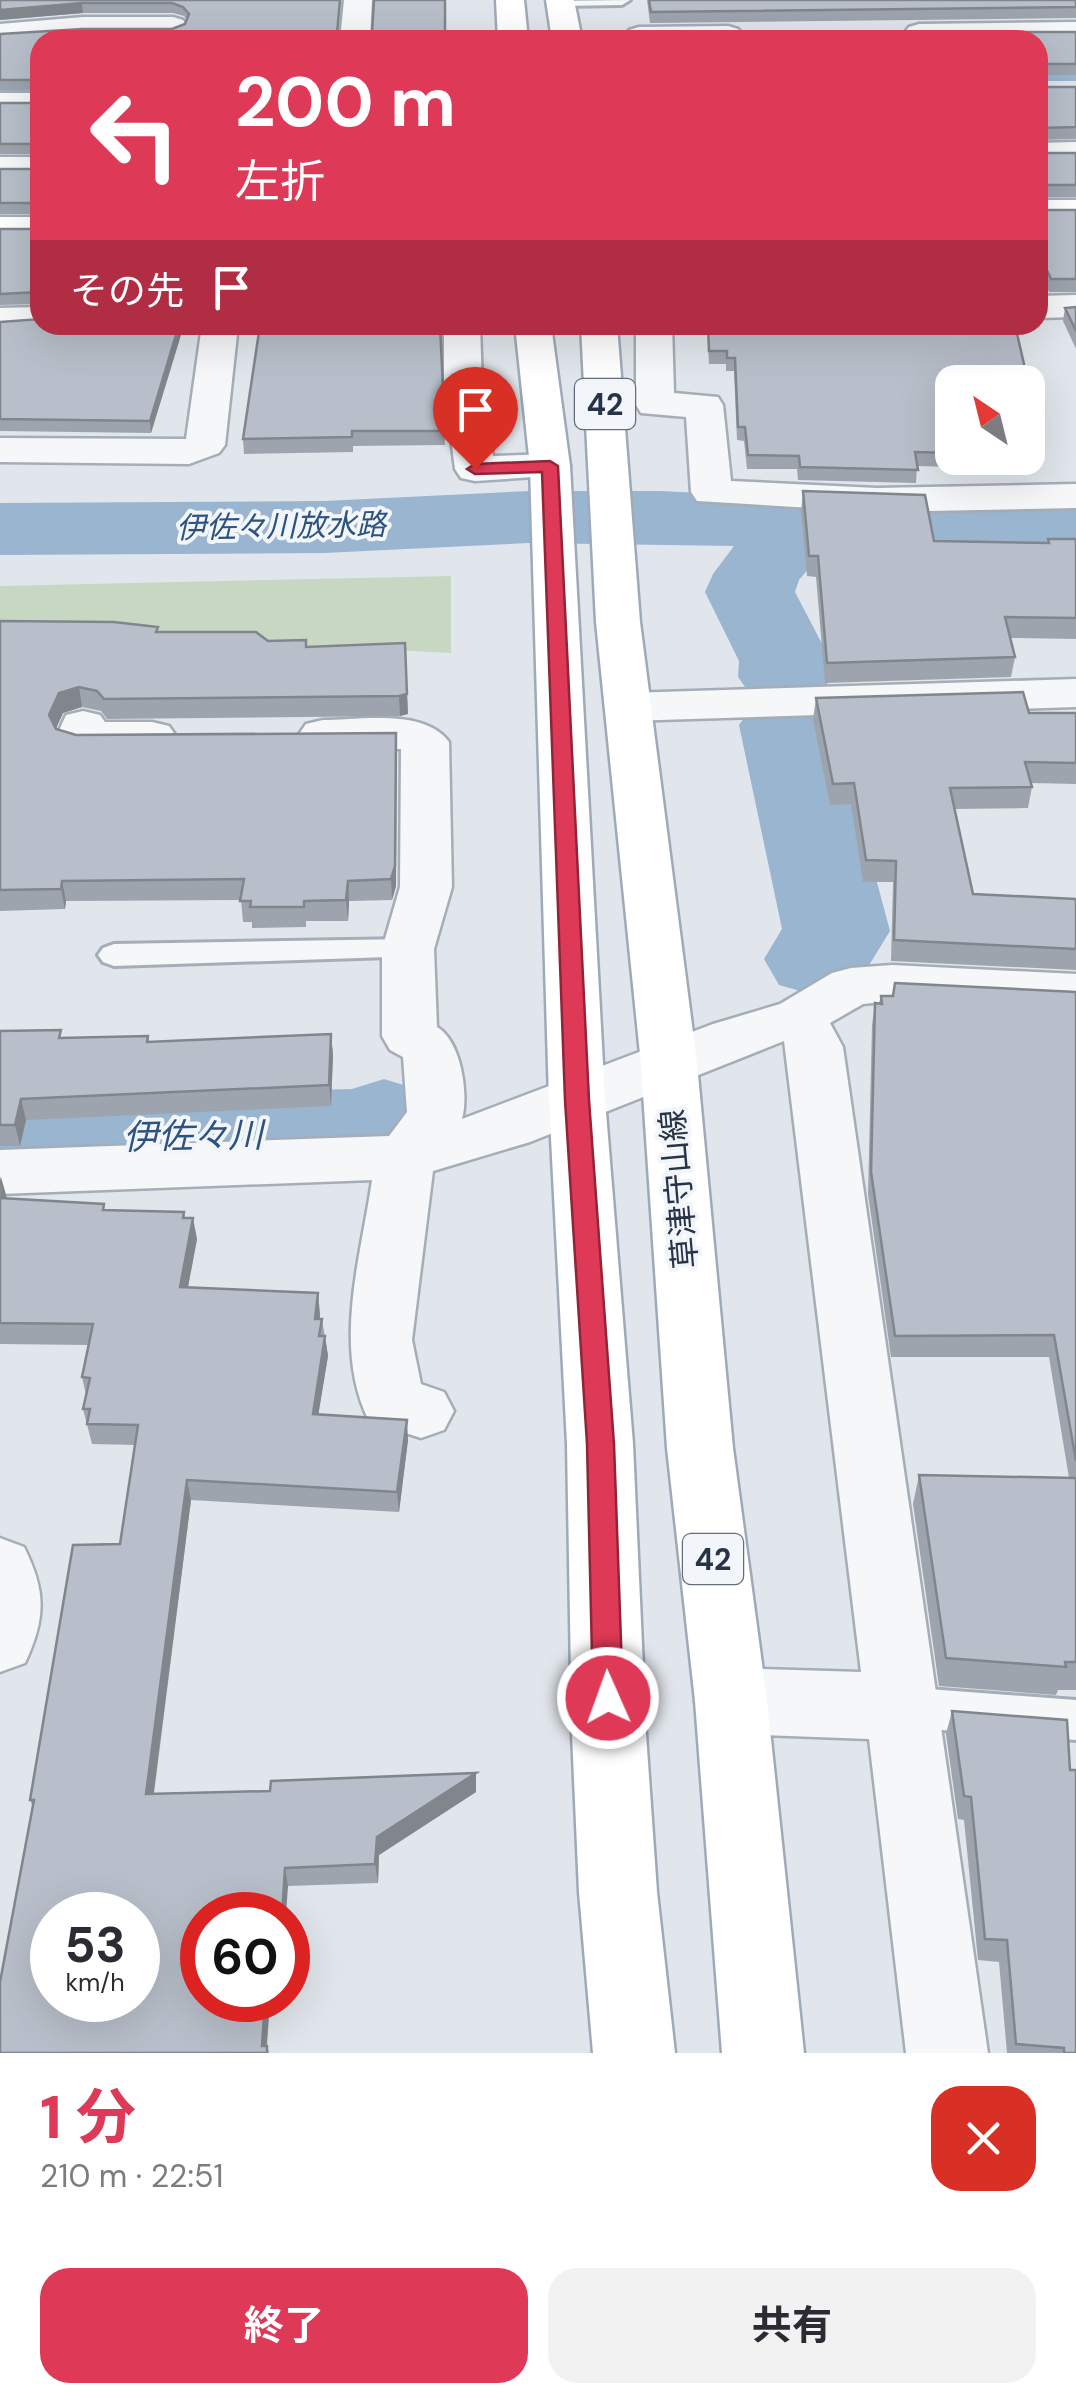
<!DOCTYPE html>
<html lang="ja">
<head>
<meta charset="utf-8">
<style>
	:root { --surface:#fff; --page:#f2f2f3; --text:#2b2b33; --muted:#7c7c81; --accent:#de3956 }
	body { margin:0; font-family:"DM Sans","Noto Sans JP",sans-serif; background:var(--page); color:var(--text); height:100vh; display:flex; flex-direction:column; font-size:38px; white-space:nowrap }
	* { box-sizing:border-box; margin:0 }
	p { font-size:32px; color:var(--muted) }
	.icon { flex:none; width:55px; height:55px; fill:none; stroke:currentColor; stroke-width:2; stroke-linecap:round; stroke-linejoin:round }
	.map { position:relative; height:2053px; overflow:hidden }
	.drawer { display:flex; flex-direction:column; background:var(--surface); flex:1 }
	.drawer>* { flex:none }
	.banner { position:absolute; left:30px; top:30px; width:1018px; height:305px; border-radius:30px; box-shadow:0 10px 40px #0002; background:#de3956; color:#fff; overflow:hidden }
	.needle { width:65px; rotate:325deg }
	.fabs { position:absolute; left:935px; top:365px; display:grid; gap:20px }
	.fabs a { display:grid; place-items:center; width:110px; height:110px; border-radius:20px; background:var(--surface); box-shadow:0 10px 40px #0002; font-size:50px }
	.speed { position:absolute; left:30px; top:1892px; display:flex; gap:20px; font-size:50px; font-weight:700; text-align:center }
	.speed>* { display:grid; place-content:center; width:130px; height:130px; border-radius:50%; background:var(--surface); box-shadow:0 10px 40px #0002; line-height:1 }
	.speed small { font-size:25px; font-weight:400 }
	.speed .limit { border:15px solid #d22; background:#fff; color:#111 }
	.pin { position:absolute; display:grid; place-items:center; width:85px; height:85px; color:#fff; margin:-102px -42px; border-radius:50% 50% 50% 0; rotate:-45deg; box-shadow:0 0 10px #0007 }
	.pin .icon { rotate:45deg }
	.me { position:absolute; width:110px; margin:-55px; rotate:358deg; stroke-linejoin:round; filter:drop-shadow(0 0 8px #0008) }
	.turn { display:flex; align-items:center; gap:35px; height:210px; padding:0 40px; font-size:45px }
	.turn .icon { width:130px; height:130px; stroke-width:2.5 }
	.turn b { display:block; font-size:70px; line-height:85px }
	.then { display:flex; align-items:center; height:95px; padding:0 40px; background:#0003; gap:20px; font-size:38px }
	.round { display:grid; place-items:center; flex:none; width:105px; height:105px; border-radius:30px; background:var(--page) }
	.head { display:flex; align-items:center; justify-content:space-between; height:170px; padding:0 40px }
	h1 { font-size:60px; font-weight:700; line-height:75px; color:var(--accent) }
	.button { display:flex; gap:20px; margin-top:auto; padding:20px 40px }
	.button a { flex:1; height:115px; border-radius:30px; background:var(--accent); color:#fff; font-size:40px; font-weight:700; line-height:115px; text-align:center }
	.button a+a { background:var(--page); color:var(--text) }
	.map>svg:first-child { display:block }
	.green { fill:#c7d7c2 }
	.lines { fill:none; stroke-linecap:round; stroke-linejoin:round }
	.stream { fill:#99b5d0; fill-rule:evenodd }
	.river { fill:#99b5d0; fill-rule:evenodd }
	.lane-casing { stroke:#a5adb7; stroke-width:6 }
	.street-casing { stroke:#a5adb7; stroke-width:5 }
	.secondary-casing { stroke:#a5adb7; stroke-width:5 }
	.primary-casing { stroke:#9faab9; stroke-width:5 }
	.lane { fill:#f5f7f9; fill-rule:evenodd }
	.street { fill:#f5f7f9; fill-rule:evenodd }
	.secondary { fill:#fff; fill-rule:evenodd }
	.primary { fill:#fff; fill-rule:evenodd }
	.wall { fill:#9ea4ae; fill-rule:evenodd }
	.shaded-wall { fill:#81868d }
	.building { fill:#b8bfca; stroke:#81868d; stroke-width:2.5; fill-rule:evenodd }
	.route { fill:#de3956; stroke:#902538; stroke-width:2.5 }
	.labels { text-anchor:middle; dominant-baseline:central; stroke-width:8; stroke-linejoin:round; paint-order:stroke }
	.shield { fill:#f2f5f9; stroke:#646d7c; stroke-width:2.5 }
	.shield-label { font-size:30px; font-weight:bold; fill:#273346 }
	.far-water-label { font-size:30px; font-style:italic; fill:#2c537f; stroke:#f2f5f9 }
	.street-label { font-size:32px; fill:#273346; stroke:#f2f5f9 }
	.water-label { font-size:35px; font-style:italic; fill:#2c537f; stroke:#f2f5f9 }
</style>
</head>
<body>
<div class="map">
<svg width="1076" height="2053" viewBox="0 0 1076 2053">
	<rect width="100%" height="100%" fill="#e1e6ec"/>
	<path class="green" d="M451 576V653L0 630V586Z"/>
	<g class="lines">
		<g class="stream">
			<rect x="1038" y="75" width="38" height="6"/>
			<rect x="0" y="90" width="40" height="6"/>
		</g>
		<g class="river">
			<path d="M529 491H660L801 498 1076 493V545L825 549 799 580 795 592 831 661 832 677 818 697 804 700 821 705 835 725 890 931 857 985 818 996 779 985 764 959 782 929 739 725 753 705 768 701 752 697 738 677 739 661 705 592 713 574 734 546 529 543 324 553 0 555V503L324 501Z"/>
			<path d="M384 1079 426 1092 443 1122 426 1152 356 1175 0 1183V1097L352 1089Z"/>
		</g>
		<defs>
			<g id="lane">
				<path d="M630 0 622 5 560 6 552 1Z"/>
				<path d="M408 939 419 942 424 949 419 956 114 966 103 962 98 955 103 948 114 944Z"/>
				<path d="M902 1687 1076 1700V1740L902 1727 887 1721 881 1707 887 1693Z"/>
			</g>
			<g id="street">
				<path d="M344 0H372L370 40H340Z"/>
				<path d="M83 17H173L183 20 187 26 183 32 173 35H83L0 42V24Z"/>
				<path d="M1076 22V40H912L904 33 909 27 919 24Z"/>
				<path d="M728 26 738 29 743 35 739 40H627L624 36 629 30 639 27Z"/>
				<rect x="0" y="93" width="40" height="18"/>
				<path d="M1076 142V162L1038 163V143Z"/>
				<rect x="0" y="157" width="40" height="20"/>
				<path d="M1076 295V317L1038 318V296Z"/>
				<path d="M40 307V325L53 326 0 330V308Z"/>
				<path d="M202 325H238L225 445 219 453 189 464 0 462V438L186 439Z"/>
				<path d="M444 325H480L482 385 493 456 550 454 564 457 570 466 564 475 475 481 461 478 455 469 444 385Z"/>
				<path d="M636 325H672L674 393 718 397 723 405 731 481 877 488 1076 484V508L877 512 697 501 691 492 686 417 641 413 636 405Z"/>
				<path d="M1076 679V707L628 721 612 717 605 707 612 697 628 693Z"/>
				<path d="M83 711 100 715 105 722H152L169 726 176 736 169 746C137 754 95 755 63 747L56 737 66 715Z"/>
				<path d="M323 720C359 720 425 708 449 742L452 887 434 949 437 1027C461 1041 469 1094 462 1119L713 1024 780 1004 832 973 851 968 892 965 1076 974V1010L892 1001 863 1004 830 1023 843 1047 988 2053H906L869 1739 731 1734 705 1725 695 1701 705 1677 731 1668 861 1672 784 1041 530 1142 433 1171 412 1340 421 1384 444 1392 454 1411 444 1430 421 1438 369 1421C332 1347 361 1257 372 1180L0 1194V1150L389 1136 407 1112 403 1057 390 1050 382 1036V949L400 887 401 749 323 748 306 744 299 734 306 724Z"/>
				<path d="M0 1538 24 1547C46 1591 46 1618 25 1663L0 1672Z"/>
			</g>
			<g id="secondary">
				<rect x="1038" y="200" width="38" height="20"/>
				<rect x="0" y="217" width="40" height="20"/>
			</g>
			<g id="primary">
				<path d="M496 0H524L528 40H498Z"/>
				<path d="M546 0H574L582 40H552Z"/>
				<path d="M515 325H551L570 466 605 1100 633 1444 646 1734 657 1892 675 2053H593L579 1892 572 1734 567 1444 549 1100 530 466Z"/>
				<path d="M581 325H617L640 622 697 1064 733 1448 767 1701 804 2053H722L695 1701 667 1448 641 1064 596 622Z"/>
			</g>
		</defs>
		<use href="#lane" class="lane-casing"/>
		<use href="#street" class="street-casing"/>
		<use href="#secondary" class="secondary-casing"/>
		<use href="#primary" class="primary-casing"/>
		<use href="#lane" class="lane"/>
		<use href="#street" class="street"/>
		<use href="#secondary" class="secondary"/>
		<use href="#primary" class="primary"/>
	</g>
	<g class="wall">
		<path d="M0 0H341L338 33H372L446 0V40H40V90H0V34L172 29 185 24 187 20 184 16 173 13H83L0 20Z"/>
		<path d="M647 0H1076V18L650 23Z"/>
		<path d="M654 32H1076V75H1038V40H653Z"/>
		<path d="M1038 87H1076V139L1038 140Z"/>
		<rect x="0" y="103" width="40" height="51"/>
		<rect x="1038" y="153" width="38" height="44"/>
		<rect x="0" y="169" width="40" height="45"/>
		<path d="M1038 210H1076V292H1049L1038 269Z"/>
		<path d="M0 229H40V304L0 305Z"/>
		<path d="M1076 307V349L1063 321 1065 308Z"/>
		<path d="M0 322 184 325 151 433 0 431Z"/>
		<path d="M440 325 445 445 353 446V452L244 454 243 439Z"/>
		<path d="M707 325H1015L1042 442 1040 456 1027 458 1025 469 917 466 916 483 798 480 797 469H747L744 441 737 440 734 371H726V364H709ZM952 382H1028V458H952Z"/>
		<path d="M803 491 934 541 1047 543 1048 539H1076V639L1010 638 1015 657 1011 677 825 683 816 577 807 576 801 511Z"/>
		<path d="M0 621 158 632 268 641 307 647 405 643 408 714 400 716 107 719 101 711 82 707 63 713 56 728 76 735 397 753 396 886 392 900 349 901 348 921H306V927L252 928V922H243L241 900 66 901 65 909 0 911Z"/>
		<path d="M816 698 1029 713H1076V784L1031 783 1032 787 1028 808 954 809 973 894 1076 899V970L891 961 893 882H863L851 804 830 805 813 719Z"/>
		<path d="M1076 992V1690H1058L1056 1695 939 1686 913 1504 919 1475 1069 1478 1049 1357H891L868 1194 872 1025 875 1003H879L881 996Z"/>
		<path d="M0 1031 62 1038 148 1036 149 1042 331 1034 333 1055 331 1106 26 1120 20 1146H0Z"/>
		<path d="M0 1176 6 1199 105 1210 184 1212 185 1218 197 1239 188 1287 320 1314V1319H322L328 1356 318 1415 408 1440 399 1512 191 1500 154 1794 270 1791 476 1773V1792L379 1855 378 1883 288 1886 202 1915 270 2000 267 2046 269 2053H0L33 1807 30 1800 120 1544 135 1445 92 1444 83 1409 86 1395 82 1377 89 1345 0 1344Z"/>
		<path d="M952 1711 1070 1770 1076 2053H1007L999 1962 978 1960 964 1820 958 1819 946 1734Z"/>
	</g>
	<g class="shaded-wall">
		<path d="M82 3 83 13 0 20V10Z"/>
		<path d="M179 325H184L151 433 150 421Z"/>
		<path d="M1042 442 1040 456 1027 458 1028 445Z"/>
		<path d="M79 687 82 707 63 713 53 735 49 715 59 693Z"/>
		<path d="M407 694 408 714 400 716 399 696Z"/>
		<path d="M396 733V886L392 900 391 879Z"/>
		<path d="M62 881 66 901 65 909 61 889Z"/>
		<path d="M348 881 349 901 348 921 346 900Z"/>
		<path d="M331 1034 333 1055 331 1106 329 1085Z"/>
		<path d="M21 1099 26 1120 20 1146 15 1125Z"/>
		<path d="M1 1177 7 1198 1 1219 0 1182Z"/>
		<path d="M193 1218 197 1239 184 1308 180 1287Z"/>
		<path d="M318 1293 320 1314 317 1340 315 1319Z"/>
		<path d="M325 1336 328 1356 315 1435 313 1414Z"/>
		<path d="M407 1420 408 1440 399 1512 397 1492Z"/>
		<path d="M187 1480 191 1500 151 1813 146 1794Z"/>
		<path d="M476 1773V1792L379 1855 378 1883 375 1864 377 1837Z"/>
		<path d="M285 1868 288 1886 286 1915H282Z"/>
		<path d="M265 2000H270L266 2053 262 2046Z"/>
	</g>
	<g class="building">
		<path d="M0 0H340L337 33H372L374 0H445V36L341 40H40V80H0V34L82 29H172L185 24 189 14 183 7 172 3H82L0 10Z"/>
		<path d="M649 0H1076V7L651 12Z"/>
		<path d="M654 32H1076V64H1038V40H655Z"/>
		<path d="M1038 87H1076V127L1038 128Z"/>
		<rect x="0" y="103" width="40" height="41"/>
		<rect x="1038" y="153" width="38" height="32"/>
		<rect x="0" y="169" width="40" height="34"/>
		<path d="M1038 210H1076V279H1051L1038 251Z"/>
		<path d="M0 229H40V301L38 292 0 294Z"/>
		<path d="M1076 307V331L1065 308Z"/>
		<path d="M40 319V325H179L150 421 0 419V322Z"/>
		<path d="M260 325H440L445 431H352V437L243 439Z"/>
		<path d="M708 325H1015L1042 442 1028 445V382H952V453L915 452 918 470 800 467 799 456 748 455 745 427H738L735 358H727V351H709Z"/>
		<path d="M803 491 925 495 934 541 1049 543 1048 539H1076V618L1005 617 1015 657 827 663 818 556H809Z"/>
		<path d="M0 621 114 622 158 627 156 632H256L268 641 306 640V647L405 643 407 694 399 696 104 699 97 691 79 687 59 693 49 715 56 729 76 735 396 733 395 866 391 879 348 881 346 900 304 901V907H250L251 901H240L244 879 62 881 61 889 0 890Z"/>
		<path d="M1023 692 1029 713H1076V763L1025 762 1032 787 950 788 973 894 1076 899V949L894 940 896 861 866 860 854 783 833 784 816 698Z"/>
		<path d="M895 983 1076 992V1461L1054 1335 895 1336 871 1172 875 1003 882 1004 881 996H893Z"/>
		<path d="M61 1030 59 1038 148 1036 147 1042 331 1034 329 1085 21 1099 15 1125H0V1031Z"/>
		<path d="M0 1198 104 1204 103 1210 184 1212 183 1218H193L180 1287 318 1293 315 1319H322L319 1336H325L313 1414 407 1420 397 1492 187 1480 146 1794 270 1791 271 1781 476 1773 377 1837 375 1864 285 1868 282 1915H202V2000H265L262 2046H267V2053H0V1982L34 1800H30L73 1545 120 1544 138 1425 87 1424 90 1409H83L90 1378 82 1377 93 1324 0 1323ZM52 1915H138V2000H52Z"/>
		<path d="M919 1475 1076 1478V1662H1065L1066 1667 946 1658Z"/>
		<path d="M952 1711 1067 1720 1070 1770H1076V2053H1064V2048L1016 2044 1007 1940 985 1939 971 1797 964 1796Z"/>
	</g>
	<path class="route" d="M550 461 558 466 589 1100 614 1444 623 1698 619 1708 608 1712 598 1708 593 1698 587 1444 565 1100 542 472 475 474 467 469 475 464Z"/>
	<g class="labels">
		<g class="shield">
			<rect x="575" y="379" width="60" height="50" rx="8"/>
			<rect x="683" y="1534" width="60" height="50" rx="8"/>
		</g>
		<g class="shield-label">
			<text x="605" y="404">42</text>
			<text x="713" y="1559">42</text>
		</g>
		<g class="far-water-label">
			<text transform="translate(281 526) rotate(-1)">伊佐々川放水路</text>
		</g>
		<g class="street-label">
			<text transform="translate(679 1189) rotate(-95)">草津守山線</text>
		</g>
		<g class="water-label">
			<text transform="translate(193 1136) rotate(-1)">伊佐々川</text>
		</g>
	</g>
</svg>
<div class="fabs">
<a><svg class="needle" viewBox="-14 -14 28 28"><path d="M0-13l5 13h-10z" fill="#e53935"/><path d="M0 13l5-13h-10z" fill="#7c7c81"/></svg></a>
</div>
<div class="speed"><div>53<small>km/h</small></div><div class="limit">60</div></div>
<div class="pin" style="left:475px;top:469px;background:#d93025"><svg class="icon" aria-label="arrive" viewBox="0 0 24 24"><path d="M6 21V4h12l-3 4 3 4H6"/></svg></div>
<svg class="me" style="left:608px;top:1698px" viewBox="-20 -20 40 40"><circle r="17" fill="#de3956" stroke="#fff" stroke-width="3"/><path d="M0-11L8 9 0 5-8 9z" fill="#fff"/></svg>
<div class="banner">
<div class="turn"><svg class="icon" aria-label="left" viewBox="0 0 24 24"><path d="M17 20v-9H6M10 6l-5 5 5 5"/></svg><div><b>200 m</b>左折</div></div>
<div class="then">その先<svg class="icon" aria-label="arrive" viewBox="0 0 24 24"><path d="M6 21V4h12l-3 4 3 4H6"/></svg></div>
</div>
</div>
<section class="drawer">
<div class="head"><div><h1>1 分</h1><p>210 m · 22:51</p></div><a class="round" style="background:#d93025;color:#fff"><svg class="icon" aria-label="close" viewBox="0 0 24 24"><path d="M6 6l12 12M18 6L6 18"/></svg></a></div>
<div class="button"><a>終了</a><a>共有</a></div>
</section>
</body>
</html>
